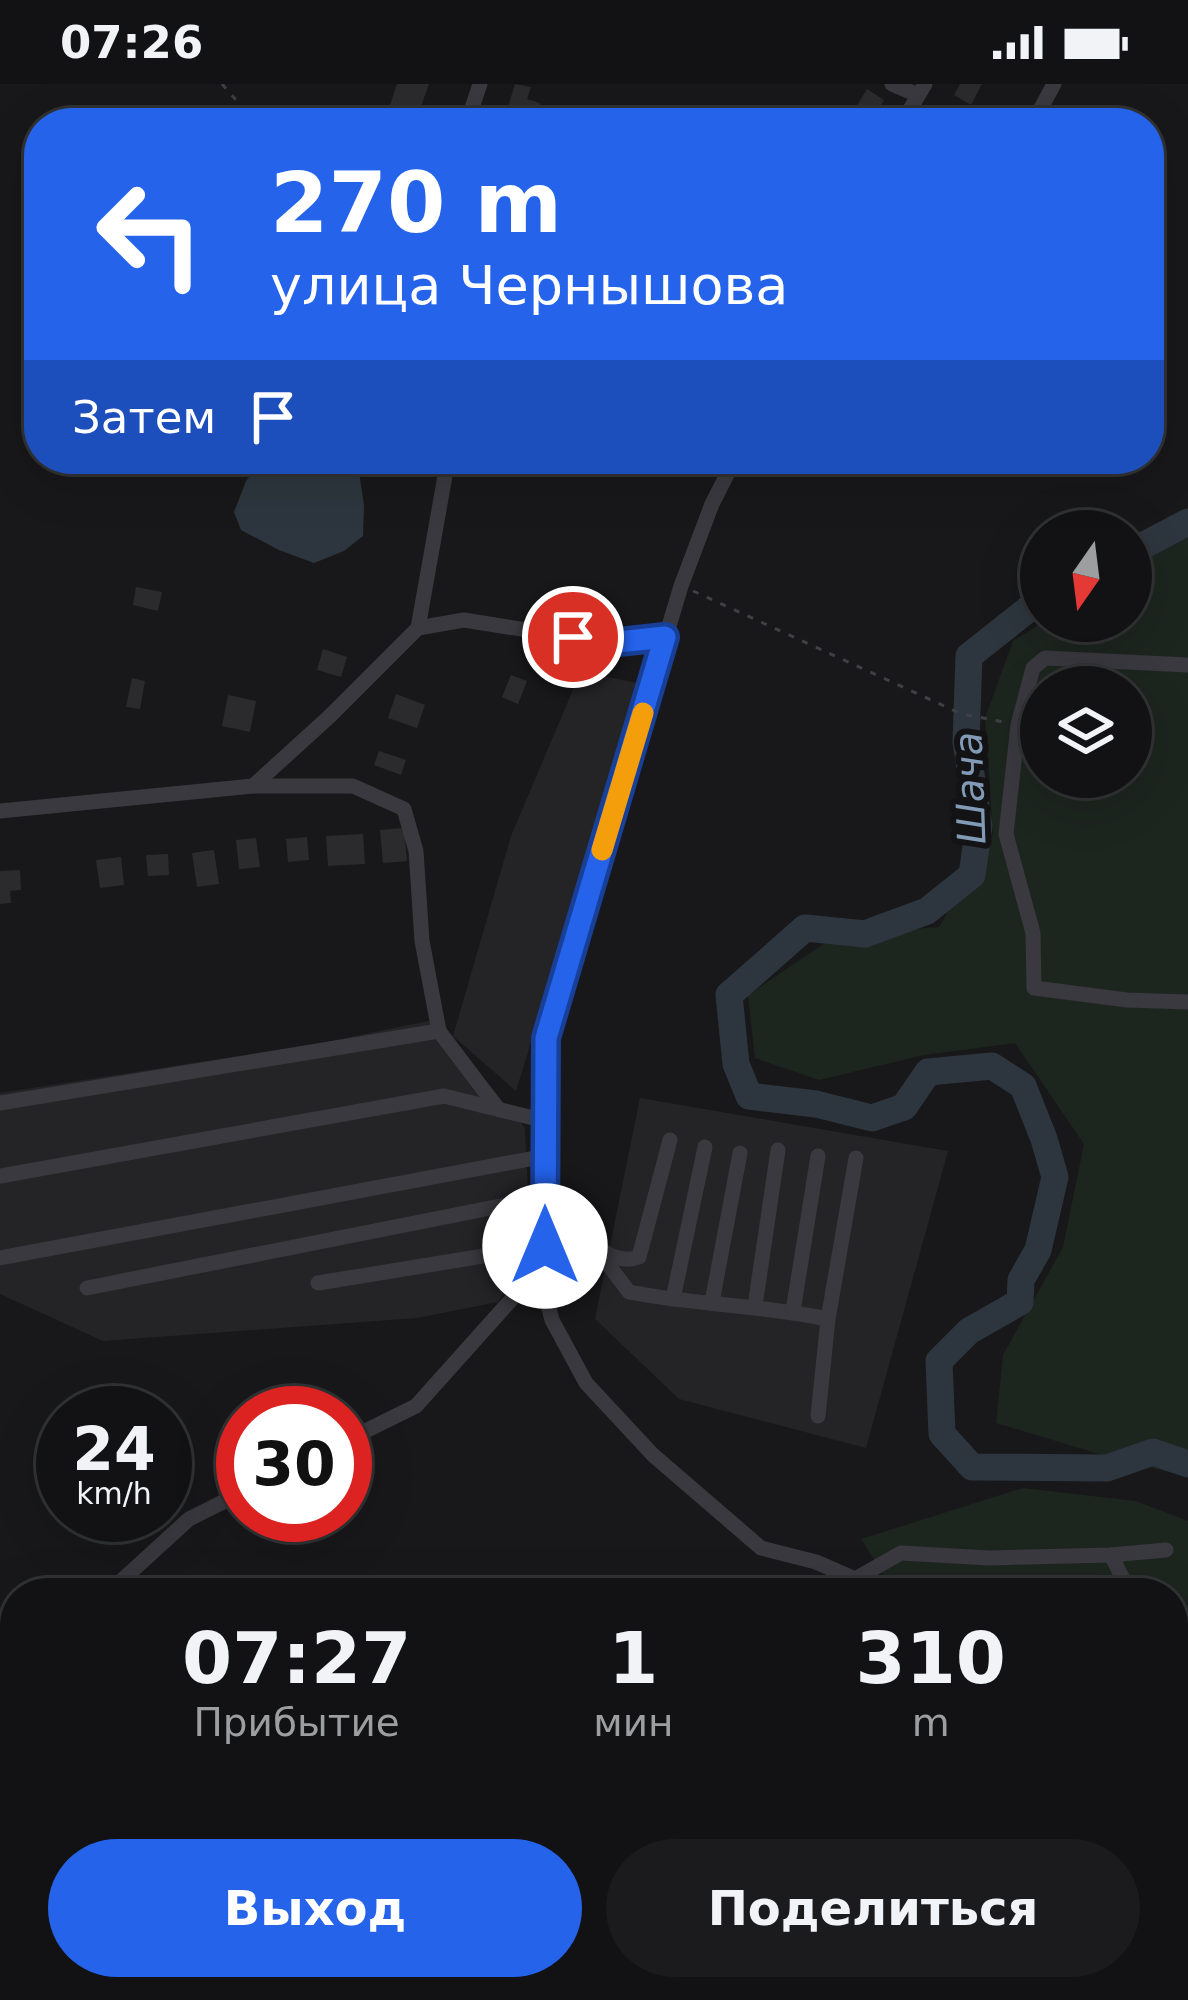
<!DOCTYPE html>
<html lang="ru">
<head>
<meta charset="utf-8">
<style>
	:root { --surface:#121214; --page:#1b1b1d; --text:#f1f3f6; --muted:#9c9ea0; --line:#313234; --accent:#2563eb }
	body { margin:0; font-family:"DejaVu Sans",sans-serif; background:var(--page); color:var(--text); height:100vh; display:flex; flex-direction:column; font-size:45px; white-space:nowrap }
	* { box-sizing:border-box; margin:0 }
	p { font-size:39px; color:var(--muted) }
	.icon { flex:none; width:66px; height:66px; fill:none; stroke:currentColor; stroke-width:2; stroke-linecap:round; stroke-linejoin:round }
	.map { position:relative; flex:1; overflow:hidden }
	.details { position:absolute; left:0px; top:1494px; width:1188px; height:423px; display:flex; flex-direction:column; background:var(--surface); border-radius:48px 48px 0 0; box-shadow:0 12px 48px #0002,0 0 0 3px var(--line) }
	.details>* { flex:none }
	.guide { position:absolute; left:24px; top:24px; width:1140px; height:366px; border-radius:48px; box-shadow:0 12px 48px #0002,0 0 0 3px var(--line); background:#2563eb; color:#fff; overflow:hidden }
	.needle { width:78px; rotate:194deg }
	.buttons { position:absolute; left:1020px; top:426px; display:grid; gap:24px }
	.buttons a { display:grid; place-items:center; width:132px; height:132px; border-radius:50%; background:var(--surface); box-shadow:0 12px 48px #0002,0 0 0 3px var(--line); font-size:60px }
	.speed { position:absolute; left:36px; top:1302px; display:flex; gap:24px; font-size:60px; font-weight:700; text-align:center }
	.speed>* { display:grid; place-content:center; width:156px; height:156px; border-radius:50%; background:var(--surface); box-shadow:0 12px 48px #0002,0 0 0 3px var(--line); line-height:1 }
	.speed small { font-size:30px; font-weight:400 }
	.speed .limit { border:18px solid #d22; background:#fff; color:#111 }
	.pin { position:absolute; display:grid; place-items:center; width:102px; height:102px; color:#fff; margin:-51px; border:6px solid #fff; border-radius:50%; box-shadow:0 3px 12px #0007 }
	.me { position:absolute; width:132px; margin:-66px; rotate:0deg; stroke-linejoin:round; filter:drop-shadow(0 0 9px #0008) }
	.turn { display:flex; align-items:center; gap:42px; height:252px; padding:0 48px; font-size:54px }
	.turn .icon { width:156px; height:156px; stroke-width:2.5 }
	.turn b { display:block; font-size:84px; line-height:102px }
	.then { display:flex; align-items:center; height:114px; padding:0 48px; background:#0003; gap:24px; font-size:45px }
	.eta { display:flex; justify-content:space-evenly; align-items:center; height:204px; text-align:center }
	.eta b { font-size:72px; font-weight:700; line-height:84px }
	.button { display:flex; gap:24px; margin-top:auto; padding:24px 48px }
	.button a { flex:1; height:138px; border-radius:72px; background:var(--accent); color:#fff; font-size:48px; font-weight:700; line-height:138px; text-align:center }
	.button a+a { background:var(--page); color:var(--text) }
	.status { display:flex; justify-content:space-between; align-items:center; height:84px; padding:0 60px; background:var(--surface); direction:ltr }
	.status svg { height:33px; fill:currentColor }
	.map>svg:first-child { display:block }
	.built { fill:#242427 }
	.green { fill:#1d251f; fill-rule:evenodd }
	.water { fill:#2d363e }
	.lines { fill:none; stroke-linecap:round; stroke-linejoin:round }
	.stream { stroke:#2d363e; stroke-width:4.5 }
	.river { stroke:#2d363e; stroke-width:27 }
	.building { fill:#2b2b2e }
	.path { stroke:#3f4046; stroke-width:3; stroke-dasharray:6 9; stroke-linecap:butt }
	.minor { stroke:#39393f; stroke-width:15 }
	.route-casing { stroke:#184099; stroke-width:30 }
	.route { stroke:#2563eb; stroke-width:21 }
	.slow { stroke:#f59e0b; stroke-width:21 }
	.labels { text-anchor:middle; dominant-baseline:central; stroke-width:12; stroke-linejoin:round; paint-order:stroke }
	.water-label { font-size:39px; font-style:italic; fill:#819ab5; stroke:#131315 }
</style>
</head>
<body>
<div class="status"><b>07:26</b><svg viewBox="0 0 49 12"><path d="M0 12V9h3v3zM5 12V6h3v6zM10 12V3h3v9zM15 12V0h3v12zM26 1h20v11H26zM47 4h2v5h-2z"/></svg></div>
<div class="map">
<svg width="1188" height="1916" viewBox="0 0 1188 1916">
	<rect width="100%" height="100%" fill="#18181a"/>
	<g class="built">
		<path d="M581 587 641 600 516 1007 453 952 511 752Z"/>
		<path d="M442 934 451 955 525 1044 531 1175 498 1218 417 1234 103 1257 0 1210V1009L322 959Z"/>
		<path d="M640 1014 948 1067 866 1364 679 1315 595 1235Z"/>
	</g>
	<g class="green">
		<path d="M1188 450V1393L1109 1373 996 1339 1003 1271 1063 1163 1084 1060 1015 959 924 971 819 996 755 974 748 911 837 851 939 843 993 751 985 634 1013 557 1045 537H1131V485ZM1041 603H1131V693H1041Z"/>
		<path d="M1023 1404 1136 1417 1188 1437V1681L1173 1676V1509H895L861 1455Z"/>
	</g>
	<path class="water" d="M263 375H357L364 421 363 452 344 467 314 479 279 466 241 446 234 428 246 397Z"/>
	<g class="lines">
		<path class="stream" d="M1173 1814 1181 1807 1188 1793"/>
		<g class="river">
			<path d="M1131 468 1188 438"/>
			<path d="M1041 515 969 572 966 658 979 742 972 791 927 827 865 850 805 844 729 911 736 980 749 1012 816 1020 872 1034 904 1023 928 988 992 982 1023 1002 1044 1055 1055 1093 1038 1166 1021 1196 1020 1218 969 1247 939 1277 942 1350 972 1383 1107 1384 1153 1368 1188 1380"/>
			<path d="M1173 1711 1188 1719"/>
			<path d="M1117 1916 1119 1902"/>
		</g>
	</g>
	<g class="building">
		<path d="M397 0H429L415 39H384Z"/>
		<path d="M515 0 531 3 527 15 540 19 535 35 507 26Z"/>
		<path d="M960 0H982L971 21 954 11Z"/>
		<path d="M867 5 884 16 870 39H846Z"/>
		<path d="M136 503 162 508 158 527 133 521Z"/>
		<path d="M323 565 347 573 341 593 317 586Z"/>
		<path d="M511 591 527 597 518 620 502 613Z"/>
		<path d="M132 594 145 597 140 625 126 623Z"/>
		<path d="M396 610 425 621 417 644 388 634Z"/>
		<path d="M228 611 256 617 250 648 222 642Z"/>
		<path d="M379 667 406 676 401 691 374 681Z"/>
		<path d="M404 744 407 777 383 779 380 746Z"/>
		<path d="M363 750 365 780 328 782 326 752Z"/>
		<path d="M307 753 309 776 288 778 286 755Z"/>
		<path d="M256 754 260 783 239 785 236 756Z"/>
		<path d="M214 766 219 800 197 803 192 769Z"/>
		<path d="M168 770 169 791 148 792 146 771Z"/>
		<path d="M121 773 124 801 100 804 96 776Z"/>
		<path d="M20 786 21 806 10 807 11 819 0 820V787Z"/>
		<path d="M652 1902H740L742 1911 724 1916H656Z"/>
	</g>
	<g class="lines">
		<g class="path">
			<path d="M222 0 256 39"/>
			<path d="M693 507 962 630 1004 638"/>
			<path d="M1065 1902 1073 1916"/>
		</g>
		<g class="minor">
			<path d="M892 0 918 11"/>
			<path d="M467 39 480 0"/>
			<path d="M902 39 925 0"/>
			<path d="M1033 39 1054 0"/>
			<path d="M735 375 712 420 681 502 546 954 545 1209 552 1236 586 1299 653 1371 761 1464 816 1478 855 1495 860 1509"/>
			<path d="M418 544 448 375"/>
			<path d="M1188 581 1045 574 1033 584 1018 641 1006 750 1033 849 1034 904 1127 916 1188 918"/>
			<path d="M253 702 330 632 418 544 464 536 609 559 665 553"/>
			<path d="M0 727 253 702H353L404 725 416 767 422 857 439 947"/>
			<path d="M0 1019 439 947 498 1025"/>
			<path d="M0 1092 444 1012 546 1037"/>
			<path d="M546 1103C567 1129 601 1187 639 1173L670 1056"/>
			<path d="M597 1166 629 1208C695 1221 762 1221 828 1235"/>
			<path d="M0 1174 546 1072"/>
			<path d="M318 1199 545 1162"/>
			<path d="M87 1204 546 1113"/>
			<path d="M673 1215 705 1063"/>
			<path d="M712 1218 740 1069"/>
			<path d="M755 1222 778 1066"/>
			<path d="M793 1227 818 1072"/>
			<path d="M818 1332 828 1235 856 1074"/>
			<path d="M345 1357 416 1322 545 1178"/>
			<path d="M1111 1471 1130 1509"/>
			<path d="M855 1495 901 1469 989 1474 1111 1471 1166 1466"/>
			<path d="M108 1509 189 1435 243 1408"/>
			<path d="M1173 1559 1188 1570"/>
			<path d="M0 1801 15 1753"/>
		</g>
	</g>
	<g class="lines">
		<defs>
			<path id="route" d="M545 1162 546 954 665 553 609 559 573 553"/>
		</defs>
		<use href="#route" class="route-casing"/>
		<use href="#route" class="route"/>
		<path class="slow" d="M602 766 643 629"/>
	</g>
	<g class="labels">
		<g class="water-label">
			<text transform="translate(970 704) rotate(-92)">Шача</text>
		</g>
	</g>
</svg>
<div class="buttons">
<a><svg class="needle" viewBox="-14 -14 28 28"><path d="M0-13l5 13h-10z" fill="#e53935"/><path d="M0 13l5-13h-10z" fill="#9c9ea0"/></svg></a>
<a><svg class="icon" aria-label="layers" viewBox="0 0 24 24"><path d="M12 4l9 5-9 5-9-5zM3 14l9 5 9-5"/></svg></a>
</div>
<div class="speed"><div>24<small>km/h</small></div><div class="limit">30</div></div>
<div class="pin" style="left:573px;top:553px;background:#d93025"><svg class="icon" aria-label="arrive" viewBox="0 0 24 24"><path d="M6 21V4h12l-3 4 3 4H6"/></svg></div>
<svg class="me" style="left:545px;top:1162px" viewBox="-20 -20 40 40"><circle r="19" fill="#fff"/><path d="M0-13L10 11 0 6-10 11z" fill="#2563eb"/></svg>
<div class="guide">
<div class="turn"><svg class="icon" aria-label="left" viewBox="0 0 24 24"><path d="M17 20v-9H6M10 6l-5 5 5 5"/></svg><div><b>270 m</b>улица Чернышова</div></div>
<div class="then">Затем<svg class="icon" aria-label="arrive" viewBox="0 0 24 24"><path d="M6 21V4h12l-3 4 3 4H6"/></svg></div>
</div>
<section class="details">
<div class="eta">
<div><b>07:27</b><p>Прибытие</p></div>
<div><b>1</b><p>мин</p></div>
<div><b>310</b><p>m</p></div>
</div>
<div class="button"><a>Выход</a><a>Поделиться</a></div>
</section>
</div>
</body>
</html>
